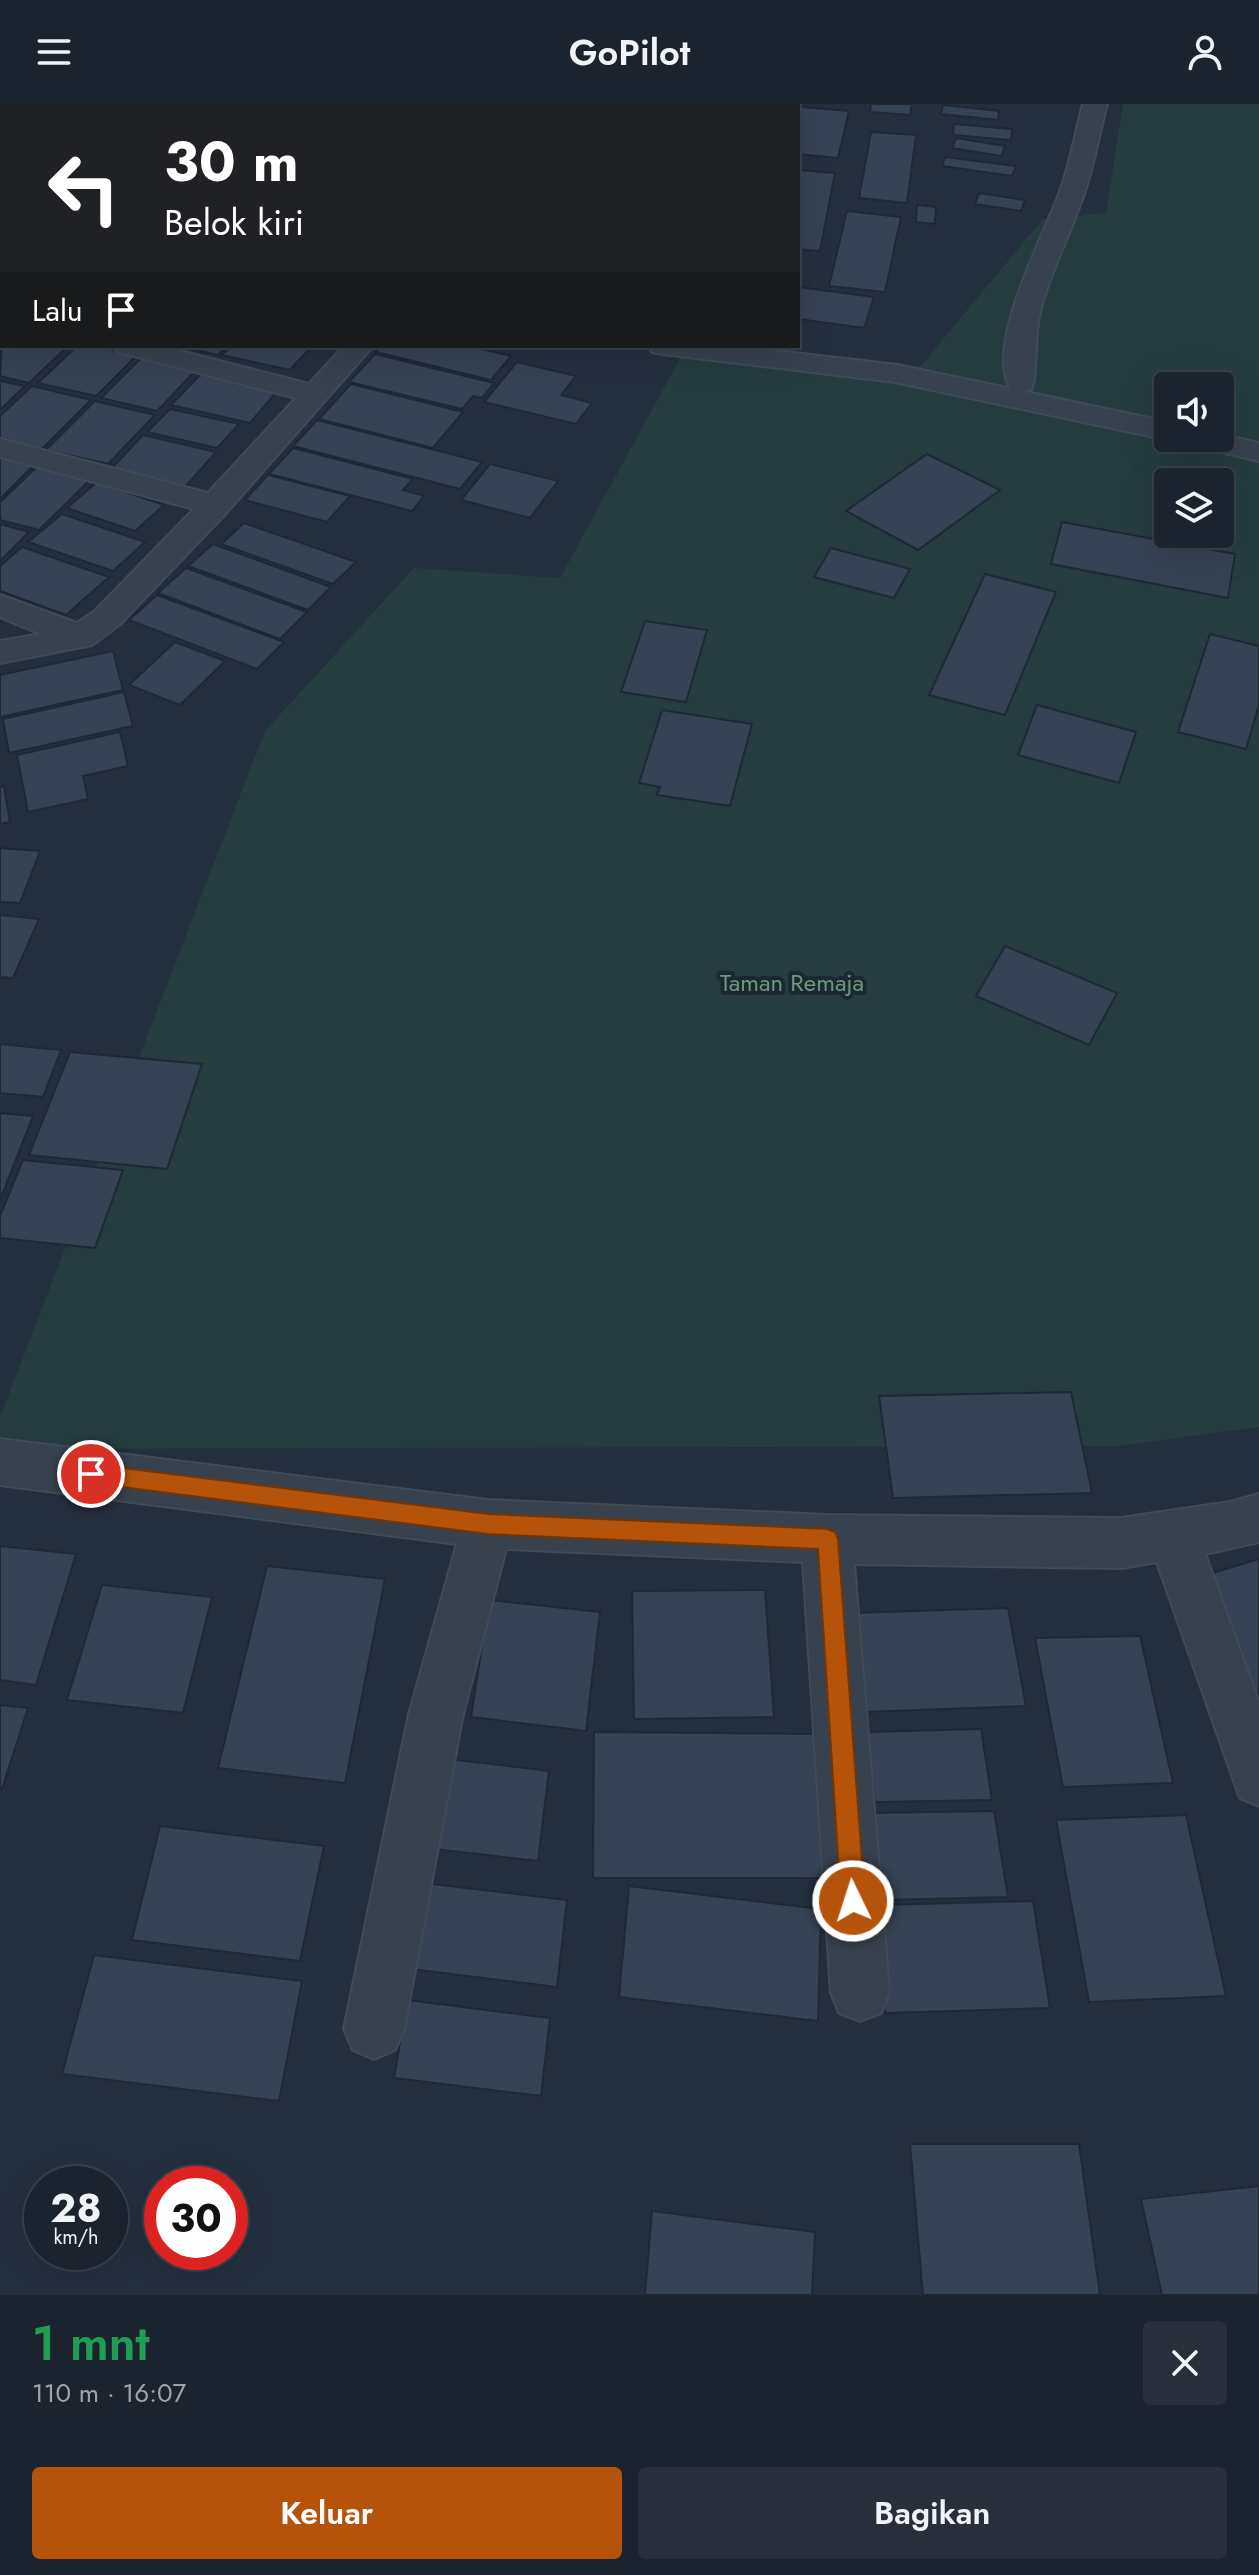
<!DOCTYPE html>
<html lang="id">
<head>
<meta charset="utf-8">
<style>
	:root { --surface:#1b232e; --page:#282f3a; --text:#f1f3f6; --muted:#a0a4aa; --line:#39404a; --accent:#b45309 }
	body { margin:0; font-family:Jost,sans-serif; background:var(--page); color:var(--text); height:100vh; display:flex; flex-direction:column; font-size:30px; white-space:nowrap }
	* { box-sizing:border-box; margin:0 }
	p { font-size:26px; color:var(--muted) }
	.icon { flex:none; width:44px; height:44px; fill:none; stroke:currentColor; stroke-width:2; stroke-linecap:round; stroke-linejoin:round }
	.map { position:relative; height:2191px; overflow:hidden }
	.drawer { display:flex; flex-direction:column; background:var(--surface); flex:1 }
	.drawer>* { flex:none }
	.guide { position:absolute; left:0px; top:0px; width:800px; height:244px; box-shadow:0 8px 32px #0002,0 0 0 2px var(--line); background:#202124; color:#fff; overflow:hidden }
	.controls { position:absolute; left:1154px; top:268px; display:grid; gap:16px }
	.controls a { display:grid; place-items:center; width:80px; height:80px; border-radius:8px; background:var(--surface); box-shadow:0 8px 32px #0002,0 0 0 2px var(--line); font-size:40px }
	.speed { position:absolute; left:24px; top:2062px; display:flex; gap:16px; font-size:40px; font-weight:700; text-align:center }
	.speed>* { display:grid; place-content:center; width:104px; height:104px; border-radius:50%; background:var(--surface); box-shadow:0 8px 32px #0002,0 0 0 2px var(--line); line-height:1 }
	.speed small { font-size:20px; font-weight:400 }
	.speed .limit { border:12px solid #d22; background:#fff; color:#111 }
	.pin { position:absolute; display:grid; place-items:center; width:68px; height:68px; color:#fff; margin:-34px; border:4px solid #fff; border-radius:50%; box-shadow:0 2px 8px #0007 }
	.me { position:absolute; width:88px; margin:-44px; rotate:356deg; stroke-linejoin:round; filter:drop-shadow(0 0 6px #0008) }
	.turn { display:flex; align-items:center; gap:28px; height:168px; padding:0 32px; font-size:36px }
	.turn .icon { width:104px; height:104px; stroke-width:2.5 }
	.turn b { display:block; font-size:56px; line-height:68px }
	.then { display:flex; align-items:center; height:76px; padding:0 32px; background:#0003; gap:16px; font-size:30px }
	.round { display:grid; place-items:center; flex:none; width:84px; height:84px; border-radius:8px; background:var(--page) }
	.overview { display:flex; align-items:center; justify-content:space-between; height:136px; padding:0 32px }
	h1 { font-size:48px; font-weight:600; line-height:60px; color:#1e9e55 }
	.button { display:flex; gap:16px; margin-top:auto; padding:16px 32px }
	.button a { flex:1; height:92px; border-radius:8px; background:var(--accent); color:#fff; font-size:32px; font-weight:600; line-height:92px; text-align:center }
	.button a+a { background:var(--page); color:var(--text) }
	header { display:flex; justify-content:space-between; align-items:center; height:104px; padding:0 32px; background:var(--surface); font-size:36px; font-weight:600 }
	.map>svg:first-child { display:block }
	.green { fill:#263c3f; fill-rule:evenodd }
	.building { fill:#364354; stroke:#1f2835; stroke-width:2 }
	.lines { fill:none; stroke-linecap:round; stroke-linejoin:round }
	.street-casing { stroke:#414a57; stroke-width:4 }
	.primary-casing { stroke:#414a57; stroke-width:4 }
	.street { fill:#38414e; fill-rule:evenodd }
	.primary { fill:#56606e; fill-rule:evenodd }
	.route { fill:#b45309; stroke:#753606; stroke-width:2 }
	.labels { text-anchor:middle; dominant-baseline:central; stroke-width:8; stroke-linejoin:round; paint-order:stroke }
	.park-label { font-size:24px; fill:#6b9a76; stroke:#1d2633 }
</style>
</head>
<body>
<header><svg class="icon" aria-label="menu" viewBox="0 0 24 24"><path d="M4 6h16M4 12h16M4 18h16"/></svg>GoPilot<svg class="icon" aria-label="person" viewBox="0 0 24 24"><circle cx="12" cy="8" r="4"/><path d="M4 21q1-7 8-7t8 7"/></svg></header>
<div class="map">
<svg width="1259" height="2191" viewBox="0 0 1259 2191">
	<rect width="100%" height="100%" fill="#242f3e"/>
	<path class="green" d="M1123 0H1259V1323L1118 1342 0 1345V1313L265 627 414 464 560 474 684 247 910 275 1043 115 1106 109ZM1168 282H1220V334H1168ZM1168 378H1220V430H1168Z"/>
	<g class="building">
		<path d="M550 0H631L550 2Z"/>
		<path d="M871 0H912L910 11 870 8Z"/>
		<path d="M943 1 999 7 998 16 941 10Z"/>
		<path d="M801 3 849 7 838 54 798 50Z"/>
		<path d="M954 20 1012 25 1011 36 953 31Z"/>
		<path d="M871 28 916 31 907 99 859 94Z"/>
		<path d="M956 34 1005 42 1001 52 952 44Z"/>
		<path d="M945 53 1016 62 1012 72 942 62Z"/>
		<path d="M798 66 835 69 820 147 798 145Z"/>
		<path d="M979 89 1025 96 1021 107 975 100Z"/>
		<path d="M917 101 936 103 935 120 916 118Z"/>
		<path d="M847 107 901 113 885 188 829 182Z"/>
		<path d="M798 183 874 193 864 224 798 215Z"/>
		<path d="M2 235V242H68L29 279 0 272Z"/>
		<path d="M77 242H96L137 251 96 292 38 279Z"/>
		<path d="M177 242H227L218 251Z"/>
		<path d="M231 242H312L290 266 222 251Z"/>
		<path d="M382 242H469L511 252 491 276 376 248Z"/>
		<path d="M375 250 494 279 482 294 473 292 462 305 349 278Z"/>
		<path d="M143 252 198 264 157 307 101 294Z"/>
		<path d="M517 258 576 272 561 291 592 299 576 320 484 298Z"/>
		<path d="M204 267 280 284 250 319 171 301Z"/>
		<path d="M0 277 25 282 0 306Z"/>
		<path d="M351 280 463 308 433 344 319 315Z"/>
		<path d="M32 282 91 296 42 345 0 335V312Z"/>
		<path d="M95 297 155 311 108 360 46 346Z"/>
		<path d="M170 305 239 320 217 344 147 328Z"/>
		<path d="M317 316 482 358 460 385 293 342Z"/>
		<path d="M143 331 216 348 185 383 111 365Z"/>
		<path d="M293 344 413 375 403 386 424 392 412 407 269 370Z"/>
		<path d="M0 349 37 358 0 395Z"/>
		<path d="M927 350 1000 386 918 446 846 407Z"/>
		<path d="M40 360 93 373 39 426 0 416V398Z"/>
		<path d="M490 360 558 377 530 414 461 396Z"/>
		<path d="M268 371 350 392 327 418 245 396Z"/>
		<path d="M97 378 164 401 135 427 67 404Z"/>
		<path d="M62 410 145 438 113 467 28 438Z"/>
		<path d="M1062 418 1235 450 1228 494 1051 460Z"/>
		<path d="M244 419 356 458 333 480 221 440Z"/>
		<path d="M0 420 29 428 0 457Z"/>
		<path d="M213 440 331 483 308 506 188 462Z"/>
		<path d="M22 443 109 473 66 511 0 487V462Z"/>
		<path d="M831 444 910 465 894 494 814 473Z"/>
		<path d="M186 464 307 508 280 535 158 489Z"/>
		<path d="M985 470 1056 488 1005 611 929 591Z"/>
		<path d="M157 491 284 538 257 565 129 516Z"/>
		<path d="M645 517 707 526 686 598 621 588Z"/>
		<path d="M1210 530 1259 542V601L1246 645 1178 628Z"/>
		<path d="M175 538 225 557 180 601 129 581Z"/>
		<path d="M113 547 123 586 0 613V571Z"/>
		<path d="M124 588 133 622 9 649 3 615Z"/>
		<path d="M1037 601 1136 628 1119 679 1018 651Z"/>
		<path d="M662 606 752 620 730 702 657 691 660 683 639 679Z"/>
		<path d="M120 628 128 662 83 672 88 695 28 708 17 651Z"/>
		<path d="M4 682 10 718 0 720V683Z"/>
		<path d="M0 744 40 747 20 799 0 798Z"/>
		<path d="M0 811 39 815 13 874 0 873Z"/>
		<path d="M1005 842 1117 889 1089 941 976 892Z"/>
		<path d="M0 940 61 946 43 993 0 989Z"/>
		<path d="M70 948 202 960 167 1065 29 1051Z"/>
		<path d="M0 1009 33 1012 0 1096Z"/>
		<path d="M23 1056 123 1066 95 1144 0 1134V1112Z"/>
		<path d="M1071 1288 1092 1389 893 1394 879 1292Z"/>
		<path d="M0 1442 76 1450 36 1581 0 1576Z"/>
		<path d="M1259 1455V1647L1176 1480Z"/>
		<path d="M267 1462 385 1475 345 1679 218 1664Z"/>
		<path d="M102 1481 212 1493 183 1609 67 1596Z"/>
		<path d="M765 1486 774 1613 634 1615 632 1487Z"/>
		<path d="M489 1496 600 1508 586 1627 471 1613Z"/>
		<path d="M1008 1504 1026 1602 865 1608 853 1509Z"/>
		<path d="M1140 1532 1173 1679 1063 1683 1035 1534Z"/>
		<path d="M0 1601 28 1604 2 1685H0Z"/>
		<path d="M981 1625 992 1696 875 1698 867 1628Z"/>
		<path d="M594 1628 815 1630 825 1774H593Z"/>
		<path d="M440 1654 549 1667 538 1757 426 1744Z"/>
		<path d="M994 1707 1008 1793 880 1796 871 1709Z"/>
		<path d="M1186 1711 1226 1892 1089 1898 1056 1716Z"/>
		<path d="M160 1722 324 1742 300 1857 132 1836Z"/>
		<path d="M416 1778 567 1796 557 1883 403 1864Z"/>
		<path d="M629 1782 821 1805 818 1917 619 1893Z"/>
		<path d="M1033 1797 1050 1904 885 1909 873 1801Z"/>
		<path d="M94 1851 302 1877 279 1997 62 1970Z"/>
		<path d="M407 1896 550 1914 541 1992 394 1974Z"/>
		<path d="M910 2040H1079L1100 2191H923Z"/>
		<path d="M1259 2082V2191H1162L1141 2095Z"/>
		<path d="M652 2107 815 2128 812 2191H645Z"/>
	</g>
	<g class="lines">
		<defs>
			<g id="street">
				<path d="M518 0H542L517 2Z"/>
				<path d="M1083 0H1107C1099 30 1094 61 1084 90 1070 131 1049 170 1039 212 1035 229 1037 277 1031 285L1021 288 1011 285C983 245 1044 131 1059 90 1070 61 1075 30 1083 0Z"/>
				<path d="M0 85 2 86V102L0 101Z"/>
				<path d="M114 242H161L309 280 344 242H373L227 408 119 521 92 541 0 559V537L41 530 0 513V491L77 519 95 507 194 405 0 353V335L208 389 296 294 118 248Z"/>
				<path d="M648 242H733L898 261 1168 318V334H1176L1168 336 895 278 662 250 652 248Z"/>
				<path d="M1220 330 1259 339V357L1188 340 1184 334H1220Z"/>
				<path d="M0 1335 488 1396 827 1411 1121 1414 1230 1398 1259 1390V1438L1205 1450 1259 1599V1702L1240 1694 1157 1458 1121 1464 854 1460 889 1888 881 1909 860 1917 839 1909 831 1888 803 1458 506 1445 463 1610 404 1925 395 1946 374 1955 353 1946 344 1925 409 1610 457 1440 0 1381Z"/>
			</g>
			<path id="primary" d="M0 0H16L2 2V9Z"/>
		</defs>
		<use href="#street" class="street-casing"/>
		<use href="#primary" class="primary-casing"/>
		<use href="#street" class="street"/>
		<use href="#primary" class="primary"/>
	</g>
	<path class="route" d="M91 1360 488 1410 827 1425 835 1428 838 1435 865 1797 862 1806 853 1809 845 1806 841 1797 818 1445 488 1430 91 1379 84 1377 81 1370 84 1363Z"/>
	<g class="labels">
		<g class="park-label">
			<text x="792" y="878">Taman Remaja</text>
		</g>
	</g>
</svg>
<div class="controls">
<a><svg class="icon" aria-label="sound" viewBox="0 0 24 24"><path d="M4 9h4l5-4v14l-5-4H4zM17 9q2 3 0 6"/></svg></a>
<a><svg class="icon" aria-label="layers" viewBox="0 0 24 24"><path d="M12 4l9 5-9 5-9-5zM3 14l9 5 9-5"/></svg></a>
</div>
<div class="speed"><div>28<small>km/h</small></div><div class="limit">30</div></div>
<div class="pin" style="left:91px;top:1370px;background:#d93025"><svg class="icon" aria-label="arrive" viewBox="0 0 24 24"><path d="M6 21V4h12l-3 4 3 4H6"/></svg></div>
<svg class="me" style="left:853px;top:1797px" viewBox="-20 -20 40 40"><circle r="17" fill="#b45309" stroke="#fff" stroke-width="3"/><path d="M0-11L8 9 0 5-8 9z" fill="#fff"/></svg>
<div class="guide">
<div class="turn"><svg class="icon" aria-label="left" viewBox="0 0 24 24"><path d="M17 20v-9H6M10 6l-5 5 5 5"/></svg><div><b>30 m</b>Belok kiri</div></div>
<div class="then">Lalu<svg class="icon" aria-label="arrive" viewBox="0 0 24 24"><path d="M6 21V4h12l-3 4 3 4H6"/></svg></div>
</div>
</div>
<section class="drawer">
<div class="overview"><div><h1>1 mnt</h1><p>110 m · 16:07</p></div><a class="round"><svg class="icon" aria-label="close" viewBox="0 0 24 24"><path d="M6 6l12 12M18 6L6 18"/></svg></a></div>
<div class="button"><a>Keluar</a><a>Bagikan</a></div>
</section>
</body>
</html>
